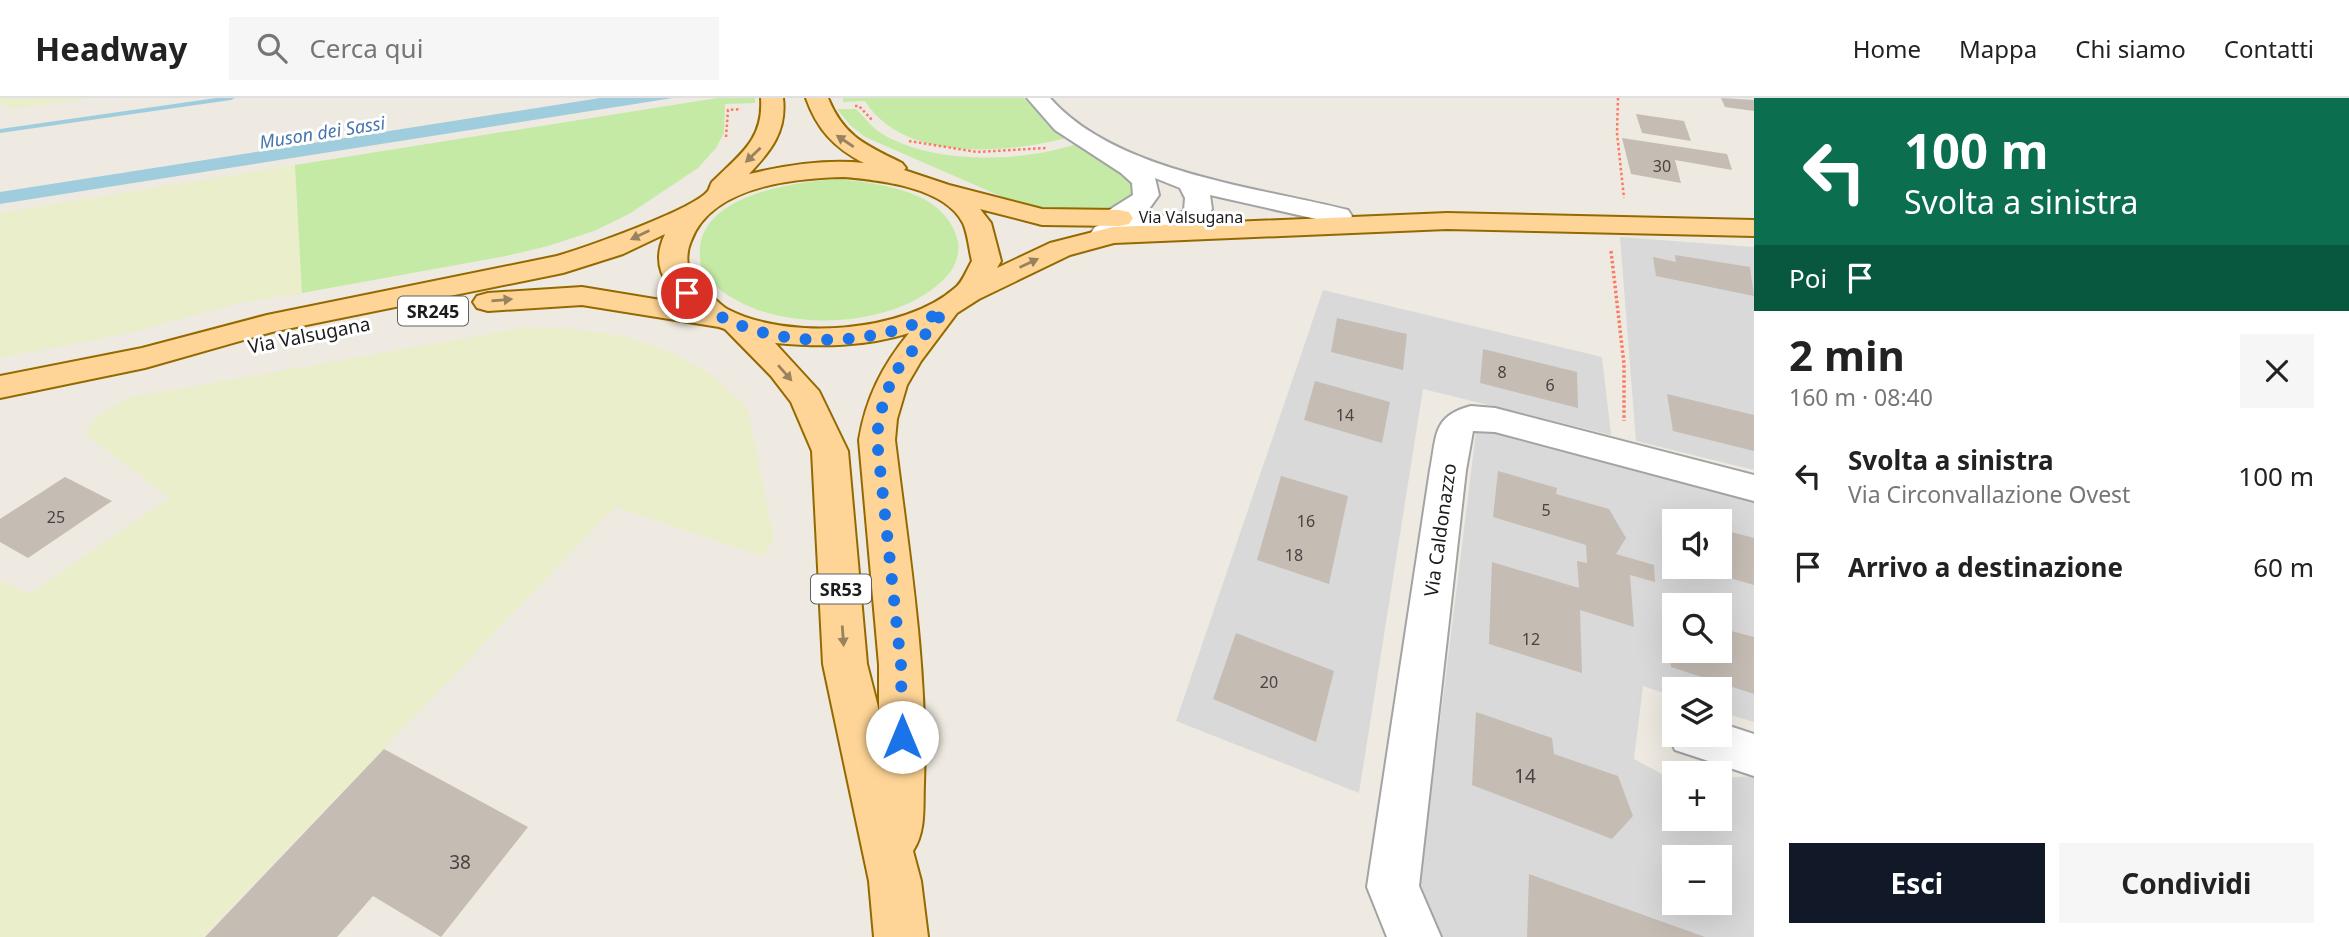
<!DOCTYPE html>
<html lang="it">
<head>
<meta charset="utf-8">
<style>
	:root { --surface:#fff; --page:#f6f6f6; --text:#222; --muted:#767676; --line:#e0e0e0; --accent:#111827 }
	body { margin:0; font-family:"Noto Sans",sans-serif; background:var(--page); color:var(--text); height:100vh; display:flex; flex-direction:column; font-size:26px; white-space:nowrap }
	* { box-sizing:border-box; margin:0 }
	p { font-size:23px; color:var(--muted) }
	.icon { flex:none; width:38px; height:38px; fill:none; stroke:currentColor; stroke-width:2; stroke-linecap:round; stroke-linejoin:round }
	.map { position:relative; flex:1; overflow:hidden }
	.side { display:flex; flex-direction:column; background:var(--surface); width:595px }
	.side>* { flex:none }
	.top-card { background:#0b6e4f; color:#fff; overflow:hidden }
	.tools { position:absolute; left:1662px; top:411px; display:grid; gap:14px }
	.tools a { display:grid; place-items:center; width:70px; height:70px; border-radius:0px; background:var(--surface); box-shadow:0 7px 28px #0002; font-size:35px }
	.pin { position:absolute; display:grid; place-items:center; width:60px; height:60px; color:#fff; margin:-30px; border:4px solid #fff; border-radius:50%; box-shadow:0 2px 7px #0007 }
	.me { position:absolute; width:77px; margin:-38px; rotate:0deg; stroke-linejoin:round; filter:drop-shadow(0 0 5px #0008) }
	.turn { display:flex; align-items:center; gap:24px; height:147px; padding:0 35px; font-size:32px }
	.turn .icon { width:91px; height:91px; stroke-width:2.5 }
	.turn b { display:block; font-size:49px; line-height:60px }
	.then { display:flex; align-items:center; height:66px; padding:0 35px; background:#0003; gap:14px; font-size:26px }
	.round { display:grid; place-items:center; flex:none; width:74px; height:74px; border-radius:0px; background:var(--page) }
	.summary { display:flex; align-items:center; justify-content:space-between; height:119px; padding:0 35px }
	h1 { font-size:42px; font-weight:700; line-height:52px }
	.primary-button { display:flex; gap:14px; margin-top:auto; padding:14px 35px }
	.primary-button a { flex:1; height:80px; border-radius:0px; background:var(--accent); color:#fff; font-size:28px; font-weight:700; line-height:80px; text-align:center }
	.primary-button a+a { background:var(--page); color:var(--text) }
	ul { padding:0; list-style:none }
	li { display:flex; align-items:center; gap:21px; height:91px; padding:0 35px }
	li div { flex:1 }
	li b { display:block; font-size:26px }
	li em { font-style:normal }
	header { display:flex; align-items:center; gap:42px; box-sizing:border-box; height:98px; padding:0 35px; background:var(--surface); border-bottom:2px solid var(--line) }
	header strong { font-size:33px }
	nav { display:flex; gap:38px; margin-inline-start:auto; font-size:24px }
	.search { width:490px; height:63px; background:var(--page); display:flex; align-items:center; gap:18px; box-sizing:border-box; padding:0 24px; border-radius:0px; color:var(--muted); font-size:26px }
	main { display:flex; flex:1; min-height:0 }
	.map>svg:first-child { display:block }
	.residential { fill:#dad9d9; fill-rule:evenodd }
	.farmland { fill:#eaeecb }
	.grass { fill:#c4eaa5 }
	.water { fill:#a0cddd }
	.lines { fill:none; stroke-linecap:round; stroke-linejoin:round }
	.stream { fill:#a0cddd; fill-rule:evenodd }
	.building { fill:#c5bcb4 }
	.minor-casing { stroke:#a3a3a3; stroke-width:4 }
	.major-casing { stroke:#946900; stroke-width:4 }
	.path-far1 { stroke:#fd7962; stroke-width:2.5; stroke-dasharray:2.5 2.5; stroke-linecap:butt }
	.path { stroke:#fd7962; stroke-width:3.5; stroke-dasharray:2.5 2.5; stroke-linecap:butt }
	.minor { fill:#fff; fill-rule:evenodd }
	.major { fill:#fed596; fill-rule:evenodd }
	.oneway { fill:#98825f }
	.route { stroke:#1a73e8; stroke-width:12; stroke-dasharray:0 21.6 }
	.labels { text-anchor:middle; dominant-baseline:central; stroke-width:6; stroke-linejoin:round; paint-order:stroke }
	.number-label { font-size:16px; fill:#464442 }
	.far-street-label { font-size:16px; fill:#1c1c1c; stroke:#fff }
	.far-water-label { font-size:18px; font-style:italic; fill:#4676ad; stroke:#fff }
	.shield { fill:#fff; stroke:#606060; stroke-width:2 }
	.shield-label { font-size:18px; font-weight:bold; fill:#1c1c1c }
	.street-label { font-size:19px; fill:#1c1c1c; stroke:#fff }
	.near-number-label { font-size:19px; fill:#464442 }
</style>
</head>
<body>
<header>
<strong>Headway</strong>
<div class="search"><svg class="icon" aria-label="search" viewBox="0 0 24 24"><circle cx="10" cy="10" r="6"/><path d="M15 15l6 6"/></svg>Cerca qui</div>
<nav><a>Home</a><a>Mappa</a><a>Chi siamo</a><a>Contatti</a></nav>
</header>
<main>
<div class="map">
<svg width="1754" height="839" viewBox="0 0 1754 839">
	<rect width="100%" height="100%" fill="#eeeae1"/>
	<g class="residential">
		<path d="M1620 139 1754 149V372L1636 343Z"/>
		<path d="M1323 192 1602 259 1611 337 1423 291 1359 695 1176 623Z"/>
		<path d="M1494 333 1754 399V624L1720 614V592H1675V599L1643 588 1634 661 1675 683V721H1720V680L1754 678V839H1430L1417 810 1476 334ZM1675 424H1720V469H1675ZM1675 508H1720V553H1675ZM1675 760H1720V805H1675Z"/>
	</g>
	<g class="farmland">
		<path d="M0 0H90L12 11 0 5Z"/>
		<path d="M295 67 302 195 240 205 130 235 0 260V115Z"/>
		<path d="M528 229 563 230 623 238 669 253 708 274 747 308 774 440 763 458 615 409 203 839H0V482L29 496 169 400 85 336 95 320 127 300Z"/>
	</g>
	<g class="grass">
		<path d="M717 0H755V5L725 6 724 35 716 50 698 70 629 116 594 133 548 148 506 158 302 195 295 67Z"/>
		<path d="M843 0H1023L1066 40C1005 56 903 64 865 3L843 4Z"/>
		<path d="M837 11H856C865 20 873 31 884 37 937 67 1021 64 1077 46L1127 74 1134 93 1120 108 1108 112 1055 114 1021 107 865 39 850 27Z"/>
		<path d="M835 81C879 85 947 92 958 144 960 155 955 170 947 178 902 228 795 235 738 203 724 195 705 184 701 167 687 99 788 85 835 81Z"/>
	</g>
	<path class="water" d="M600 0H673L0 106V94Z"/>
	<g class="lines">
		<path class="stream" d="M216 0H235L231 2 0 35V31Z"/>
	</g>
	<g class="building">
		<path d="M1721 0 1754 2V13L1725 9Z"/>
		<path d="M1636 16 1684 23 1691 43 1642 35Z"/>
		<path d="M1622 40 1727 56 1732 72 1675 62 1681 85 1631 76Z"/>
		<path d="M1675 157 1750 169 1754 198 1656 178 1653 159 1676 164Z"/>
		<path d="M1337 220 1407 236 1403 272 1331 254Z"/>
		<path d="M1483 251 1577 274 1578 310 1480 285Z"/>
		<path d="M1315 283 1390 304 1382 345 1304 322Z"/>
		<path d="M1667 296 1754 317V353L1673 333Z"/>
		<path d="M1498 373 1557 390 1556 396 1609 411 1626 440 1616 456 1654 467 1655 484 1630 477 1634 529 1580 512 1582 575 1489 546 1492 464 1579 490 1577 463 1587 465 1586 447 1493 419Z"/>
		<path d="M1281 378 1348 398 1329 486 1257 462Z"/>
		<path d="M65 379 112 403 28 460 0 444V421Z"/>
		<path d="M1720 431 1754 440V487L1695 470 1720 469Z"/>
		<path d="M1667 515 1675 517V553H1720V530L1754 539V596L1671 569Z"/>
		<path d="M1236 535 1334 573 1316 644 1213 601Z"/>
		<path d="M1476 614 1552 640 1554 656 1618 678 1633 718 1612 741 1472 687Z"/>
		<path d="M384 651 528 729 441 839 373 798 337 839H205Z"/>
		<path d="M1529 776 1705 839H1527Z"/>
	</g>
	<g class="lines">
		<defs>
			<g id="minor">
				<path d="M1027 0H1050C1115 74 1256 89 1348 112L1352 118 1348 124 1338 126 1210 97 1212 111C1194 142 1163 132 1133 136 1119 138 1109 144 1095 141L1091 135 1095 129 1106 125 1102 120 1106 114 1133 97 1132 85 1121 75 1055 32ZM1155 80 1180 90 1185 100 1184 113 1174 117 1137 119 1149 111 1159 97Z"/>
				<path d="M1471 308 1495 310 1754 377V403L1495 334 1473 333 1466 372 1419 788 1441 839H1387L1367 789 1430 372C1437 338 1432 318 1471 308Z"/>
				<path d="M1675 622V637H1720V625L1754 636V678L1675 652 1668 637Z"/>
			</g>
			<path id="major" d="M761 0H783C787 33 771 53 749 76 787 67 826 61 864 65 834 50 817 31 806 0H828C844 39 866 47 902 65L906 70 904 72 949 87 1042 111 1119 112 1129 114 1133 120 1129 126 1119 128 1042 127 980 111 991 125 1001 163 997 170 1050 145 1113 129 1447 115 1754 122V138L1447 131 1114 145 1070 157 979 201 957 215 921 263 907 287 897 321 895 342C909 457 928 570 924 686 923 708 926 734 913 753L921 783 928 839H874L869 783 823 566 812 353 791 304 771 278 725 231 719 229 582 207 488 213 477 210 473 204 477 198 488 195 582 189 685 206C663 186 651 165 665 136L623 156 563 175 272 234 145 270 0 300V278L142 250 267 217 557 158C584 150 693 112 708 93 710 90 710 87 712 84 739 57 764 42 761 0ZM844 79C879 82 945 89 963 125 968 136 969 151 972 163 967 171 963 184 955 190 904 235 787 243 727 211 720 207 714 199 707 194 702 189 695 185 692 179 686 169 686 154 691 143 711 88 795 80 844 79ZM909 235C882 268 866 300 859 342L879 567V613L867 566 848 353 819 293 775 245C821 249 864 249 909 235Z"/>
		</defs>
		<use href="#minor" class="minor-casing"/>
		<use href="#major" class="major-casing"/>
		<g class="path-far1">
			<path d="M1618 0 1617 35 1624 100"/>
			<path d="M855 8H859L872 22"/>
			<path d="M726 39 728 12 741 11"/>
			<path d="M909 43 977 54 1046 50"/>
		</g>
		<path class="path" d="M1611 153 1624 266V323"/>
		<use href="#minor" class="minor"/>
		<use href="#major" class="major"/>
	</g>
	<defs><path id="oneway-solid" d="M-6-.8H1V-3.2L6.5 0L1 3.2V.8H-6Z" transform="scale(1.75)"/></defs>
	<g class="oneway">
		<use href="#oneway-solid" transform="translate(845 43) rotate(-146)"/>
		<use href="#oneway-solid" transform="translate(753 57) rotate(136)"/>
		<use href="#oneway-solid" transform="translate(640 137) rotate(154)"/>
		<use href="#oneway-solid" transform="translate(1029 165) rotate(-25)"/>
		<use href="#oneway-solid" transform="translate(502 202) rotate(-5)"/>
		<use href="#oneway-solid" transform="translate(785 275) rotate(49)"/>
		<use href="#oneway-solid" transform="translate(843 538) rotate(86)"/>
	</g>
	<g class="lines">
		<path class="route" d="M687 195C744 247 838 252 909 228 921 224 933 218 944 213L893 277 879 319 877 342 901 567 902 639"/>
	</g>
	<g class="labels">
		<g class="number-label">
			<text x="1662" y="68">30</text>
			<text x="1502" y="274">8</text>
			<text x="1550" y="287">6</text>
			<text x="1345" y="317">14</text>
			<text x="1546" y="412">5</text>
			<text x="56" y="419">25</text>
			<text x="1306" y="423">16</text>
			<text x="1294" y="457">18</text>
			<text x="1531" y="541">12</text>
			<text x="1269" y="584">20</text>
		</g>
		<g class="far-street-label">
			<text x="1191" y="119">Via Valsugana</text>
		</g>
		<g class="far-water-label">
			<text transform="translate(322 34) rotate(-9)">Muson dei Sassi</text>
		</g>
		<g class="shield">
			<rect x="398" y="198.5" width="70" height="29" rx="5"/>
			<rect x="811" y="476.5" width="60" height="29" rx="5"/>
		</g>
		<g class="shield-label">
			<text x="433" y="213">SR245</text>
			<text x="841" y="491">SR53</text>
		</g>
		<g class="street-label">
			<text transform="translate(309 237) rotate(-11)">Via Valsugana</text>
			<text transform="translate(1440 432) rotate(-82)">Via Caldonazzo</text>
		</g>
		<g class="near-number-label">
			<text x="1525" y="678">14</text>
			<text x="460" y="764">38</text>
		</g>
	</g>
</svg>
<div class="tools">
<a><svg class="icon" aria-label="sound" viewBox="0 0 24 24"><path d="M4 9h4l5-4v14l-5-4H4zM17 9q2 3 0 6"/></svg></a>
<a><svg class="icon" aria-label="search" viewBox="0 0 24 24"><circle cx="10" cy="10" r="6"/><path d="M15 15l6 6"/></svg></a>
<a><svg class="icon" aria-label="layers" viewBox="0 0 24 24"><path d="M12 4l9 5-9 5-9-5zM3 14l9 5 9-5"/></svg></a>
<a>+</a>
<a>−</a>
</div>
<div class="pin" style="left:687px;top:195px;background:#d93025"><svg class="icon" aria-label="arrive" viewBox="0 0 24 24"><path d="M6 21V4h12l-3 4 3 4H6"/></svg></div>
<svg class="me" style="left:902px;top:639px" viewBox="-20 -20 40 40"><circle r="19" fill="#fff"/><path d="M0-13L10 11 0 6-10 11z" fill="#1a73e8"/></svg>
</div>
<section class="side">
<div class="top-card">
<div class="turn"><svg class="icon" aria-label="left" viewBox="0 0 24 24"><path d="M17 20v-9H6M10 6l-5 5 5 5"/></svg><div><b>100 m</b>Svolta a sinistra</div></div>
<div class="then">Poi<svg class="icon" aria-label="arrive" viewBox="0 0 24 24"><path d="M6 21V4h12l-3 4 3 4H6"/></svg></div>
</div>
<div class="summary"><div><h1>2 min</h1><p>160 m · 08:40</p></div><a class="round"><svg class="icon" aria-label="close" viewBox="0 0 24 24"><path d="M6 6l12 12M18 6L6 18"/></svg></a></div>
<ul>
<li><svg class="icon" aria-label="left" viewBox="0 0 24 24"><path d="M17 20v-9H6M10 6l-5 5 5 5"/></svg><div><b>Svolta a sinistra</b><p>Via Circonvallazione Ovest</p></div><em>100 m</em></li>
<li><svg class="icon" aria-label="arrive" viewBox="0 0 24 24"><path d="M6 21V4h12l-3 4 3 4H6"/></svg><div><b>Arrivo a destinazione</b></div><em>60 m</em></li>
</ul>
<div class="primary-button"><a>Esci</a><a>Condividi</a></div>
</section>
</main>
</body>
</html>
